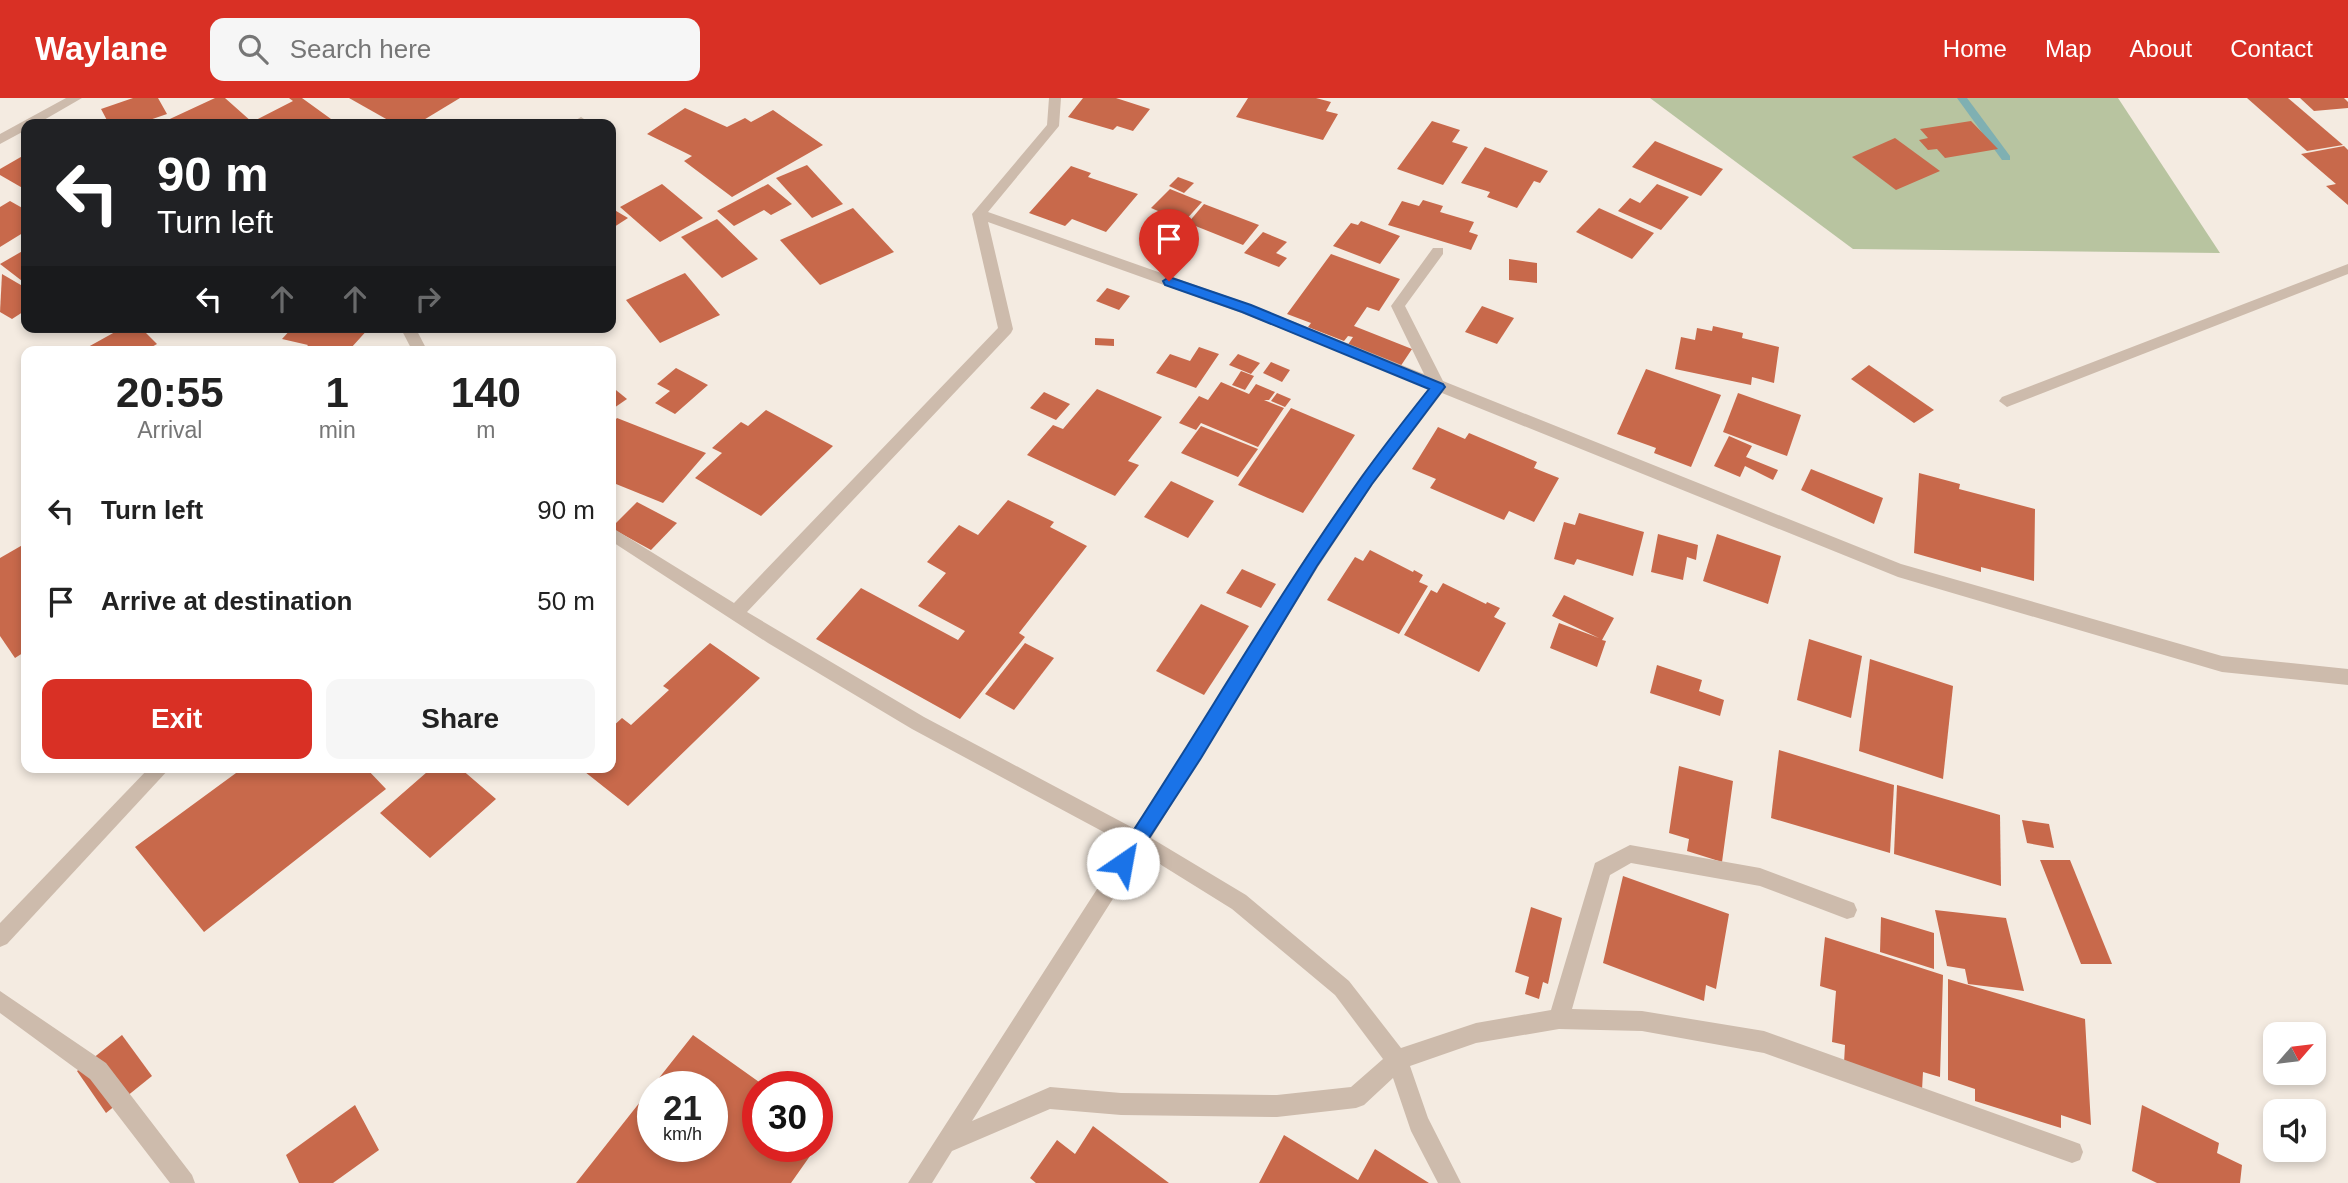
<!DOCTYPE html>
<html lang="en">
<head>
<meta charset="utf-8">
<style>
	:root { --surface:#fff; --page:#f6f6f6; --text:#222; --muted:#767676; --accent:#d93025 }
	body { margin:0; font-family:Helvetica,sans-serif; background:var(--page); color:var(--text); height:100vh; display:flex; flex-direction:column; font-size:26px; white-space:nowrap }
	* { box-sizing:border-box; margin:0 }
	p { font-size:23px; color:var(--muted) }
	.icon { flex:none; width:38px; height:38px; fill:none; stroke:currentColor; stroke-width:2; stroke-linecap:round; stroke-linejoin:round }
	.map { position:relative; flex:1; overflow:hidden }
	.drawer { position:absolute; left:21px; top:248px; width:595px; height:427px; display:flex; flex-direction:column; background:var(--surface); border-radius:14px; box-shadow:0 4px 10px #0003 }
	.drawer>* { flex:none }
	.top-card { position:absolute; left:21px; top:21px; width:595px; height:214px; border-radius:14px; box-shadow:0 4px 10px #0003; background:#202124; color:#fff; overflow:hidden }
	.needle { width:46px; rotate:62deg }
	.fabs { position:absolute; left:2263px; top:924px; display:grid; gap:14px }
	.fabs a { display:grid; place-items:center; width:63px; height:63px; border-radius:14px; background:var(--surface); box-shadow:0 4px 10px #0003; font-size:35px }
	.speed { position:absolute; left:637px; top:973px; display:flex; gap:14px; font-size:35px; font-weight:700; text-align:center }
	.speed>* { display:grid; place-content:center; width:91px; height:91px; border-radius:50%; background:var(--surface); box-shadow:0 4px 10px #0003; line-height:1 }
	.speed small { font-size:18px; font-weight:400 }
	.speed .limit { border:10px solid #d22; background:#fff; color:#111 }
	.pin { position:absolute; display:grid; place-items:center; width:60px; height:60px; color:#fff; margin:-72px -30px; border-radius:50% 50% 50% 0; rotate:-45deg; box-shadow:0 0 7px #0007 }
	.pin .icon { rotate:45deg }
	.me { position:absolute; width:77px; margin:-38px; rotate:33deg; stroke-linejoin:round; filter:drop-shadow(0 0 5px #0008) }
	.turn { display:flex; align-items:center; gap:24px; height:147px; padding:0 21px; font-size:32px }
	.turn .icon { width:91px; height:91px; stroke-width:2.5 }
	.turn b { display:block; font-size:49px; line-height:60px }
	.lanes { display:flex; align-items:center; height:66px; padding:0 21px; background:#0003; justify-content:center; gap:35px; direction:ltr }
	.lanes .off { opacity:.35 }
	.eta { display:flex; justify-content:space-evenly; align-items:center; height:119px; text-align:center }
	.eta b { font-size:42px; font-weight:600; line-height:49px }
	.primary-button { display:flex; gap:14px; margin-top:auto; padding:14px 21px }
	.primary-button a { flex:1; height:80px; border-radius:14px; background:var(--accent); color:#fff; font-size:28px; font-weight:600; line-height:80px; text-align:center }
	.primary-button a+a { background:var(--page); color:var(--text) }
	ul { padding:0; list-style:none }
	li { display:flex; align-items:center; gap:21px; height:91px; padding:0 21px }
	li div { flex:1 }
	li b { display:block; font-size:26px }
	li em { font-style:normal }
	header { display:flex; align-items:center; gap:42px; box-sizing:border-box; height:98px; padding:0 35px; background:var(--accent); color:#fff }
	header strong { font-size:33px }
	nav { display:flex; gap:38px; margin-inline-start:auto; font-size:24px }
	.search { width:490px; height:63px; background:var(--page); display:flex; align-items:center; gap:18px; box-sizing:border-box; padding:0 24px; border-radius:14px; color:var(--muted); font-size:26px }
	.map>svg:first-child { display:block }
	.green { fill:#b8c4a0 }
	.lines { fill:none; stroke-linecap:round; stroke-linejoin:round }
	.stream { fill:#7fb0b2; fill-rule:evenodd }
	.building { fill:#c8694b; fill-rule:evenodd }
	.minor { fill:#cdbbac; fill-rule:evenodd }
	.route { fill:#1a73e8; stroke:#114b97; stroke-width:2 }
</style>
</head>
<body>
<header>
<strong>Waylane</strong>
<div class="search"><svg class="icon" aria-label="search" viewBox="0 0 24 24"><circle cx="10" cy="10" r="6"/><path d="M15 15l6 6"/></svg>Search here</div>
<nav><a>Home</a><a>Map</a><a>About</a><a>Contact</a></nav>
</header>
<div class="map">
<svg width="2348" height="1085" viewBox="0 0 2348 1085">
	<rect width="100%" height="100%" fill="#f4ebe1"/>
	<path class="green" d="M1650 0H2118L2220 155 1853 151Z"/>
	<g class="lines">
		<path class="stream" d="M1957 0H1967L2010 58V62H2002Z"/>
	</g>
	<g class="building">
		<path d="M133 0H158L167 16 138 26H109L101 11Z"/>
		<path d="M215 0H225L252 24 293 3 289 0H302L331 21 320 26H159Z"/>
		<path d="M349 0H460L417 26H395Z"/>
		<path d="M1083 0H1116L1150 11 1133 33 1117 28 1113 32 1068 19Z"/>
		<path d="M1248 0H1316L1331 4 1326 13 1338 16 1323 42 1236 19Z"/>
		<path d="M2247 0H2288L2343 47 2307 53Z"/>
		<path d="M2300 0H2344L2348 4V10L2314 13Z"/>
		<path d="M685 10 727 29 745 20 751 24 773 12 823 47 732 99 684 63 692 58 647 36Z"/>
		<path d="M1432 23 1460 32 1452 44 1468 49 1443 87 1397 71Z"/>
		<path d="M1971 23 1998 51 1945 60 1937 51 1928 52 1919 42 1928 40 1920 31Z"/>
		<path d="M1895 40 1940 73 1896 92 1852 59Z"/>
		<path d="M1655 43 1723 71 1701 98 1632 69Z"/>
		<path d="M2344 48 2348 52V107L2326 88 2336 86 2301 56Z"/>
		<path d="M1485 49 1548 73 1540 85 1534 83 1517 110 1487 99 1490 94 1461 85Z"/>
		<path d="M26 56V92L0 77V71Z"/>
		<path d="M807 67 843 106 812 120 776 80Z"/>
		<path d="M1071 68 1091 75 1088 79 1138 96 1106 134 1072 121 1065 128 1029 115Z"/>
		<path d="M1178 79 1194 85 1184 95 1169 88Z"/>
		<path d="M662 86 703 120 660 144 620 109Z"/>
		<path d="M768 86 792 106 771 117 764 112 734 128 717 113Z"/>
		<path d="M1657 86 1689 99 1661 132 1618 113 1630 100 1640 105Z"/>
		<path d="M1170 91 1202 104 1184 124 1151 110Z"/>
		<path d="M1423 102 1443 108 1440 114 1474 124 1469 134 1478 137 1471 152 1388 127 1402 103 1419 108Z"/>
		<path d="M10 103 26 112V133L0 149V109Z"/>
		<path d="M1204 106 1259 127 1243 147 1188 125Z"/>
		<path d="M611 110 628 120 611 131Z"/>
		<path d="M853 110 894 154 820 187 780 142Z"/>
		<path d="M1599 110 1654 135 1632 161 1576 134Z"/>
		<path d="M717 121 758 161 722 180 681 139Z"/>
		<path d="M1361 123 1400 138 1380 166 1333 148 1351 125 1358 127Z"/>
		<path d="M1263 134 1287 144 1276 155 1287 160 1279 169 1244 155Z"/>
		<path d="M26 151V186L0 166Z"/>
		<path d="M1331 156 1400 181 1379 213 1367 209 1354 228 1412 251 1400 269 1347 248 1353 239 1348 238 1344 243 1308 229 1311 225 1287 216Z"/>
		<path d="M1509 161 1537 165V185L1509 182Z"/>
		<path d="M685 175 720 217 660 245 626 202Z"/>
		<path d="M2 176 26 190V212L12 221 0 214Z"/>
		<path d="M1107 190 1130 198 1119 212 1096 203Z"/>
		<path d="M1482 208 1514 220 1497 246 1465 234Z"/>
		<path d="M1713 228 1743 235 1742 240 1779 249 1774 285 1752 279 1751 287 1675 271 1681 239 1695 242 1697 230 1712 233Z"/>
		<path d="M124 229H140L157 246 143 254H79Z"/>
		<path d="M293 229H370L351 250 362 254H302L308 247 282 241Z"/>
		<path d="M1095 240 1114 241V248L1095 247Z"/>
		<path d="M1199 249 1219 256 1196 290 1156 275 1170 256 1190 263Z"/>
		<path d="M1238 256 1260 265 1251 276 1229 267Z"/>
		<path d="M1271 264 1290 272 1282 284 1263 275Z"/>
		<path d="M1869 267 1934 312 1914 325 1851 281Z"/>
		<path d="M676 270 708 287 675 316 655 305 670 293 657 286Z"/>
		<path d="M1646 271 1721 297 1691 369 1654 355 1656 350 1617 336Z"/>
		<path d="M1241 273 1254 278 1245 292 1232 287Z"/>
		<path d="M1221 284 1249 296 1256 286 1275 294 1269 302H1264L1284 310 1258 349 1201 325 1196 332 1179 325 1199 298 1208 302Z"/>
		<path d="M611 288 627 301 611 312Z"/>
		<path d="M1097 291 1162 319 1128 363 1139 367 1115 398 1027 357 1053 327 1063 331Z"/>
		<path d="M1044 294 1070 306 1056 322 1030 310Z"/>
		<path d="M1277 295 1291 301 1285 309 1271 303Z"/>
		<path d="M1738 295 1801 317 1787 358 1723 334Z"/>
		<path d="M1291 310 1355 337 1303 415 1238 387Z"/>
		<path d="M766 312 833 348 761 418 695 380 722 355 712 350 741 324 748 328Z"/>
		<path d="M617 320 706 355 663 405 611 384V327Z"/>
		<path d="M1201 328 1258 351 1238 379 1181 355Z"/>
		<path d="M1438 329 1465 341 1469 335 1537 364 1534 370 1559 380 1534 424 1509 413 1504 422 1430 390 1436 381 1412 371Z"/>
		<path d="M1729 338 1752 348 1746 359 1778 372 1773 382 1745 368 1740 379 1714 368Z"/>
		<path d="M1811 371 1883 400 1874 426 1801 392Z"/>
		<path d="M1919 375 1960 386 1959 391 2035 411 2034 483 1981 469V474L1914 455Z"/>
		<path d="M1171 383 1214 403 1188 440 1144 419Z"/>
		<path d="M1008 402 1054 424 1050 429 1087 448 1019 535 1025 539 960 621 816 541 861 490 958 542 965 533 918 508 946 475 927 464 959 427 978 437Z"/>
		<path d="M637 404 677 425 651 452 611 430Z"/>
		<path d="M1579 415 1644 434 1633 478 1577 461 1574 467 1554 461 1564 424 1575 427Z"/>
		<path d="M1658 436 1698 447 1696 462 1687 459 1683 482 1651 474Z"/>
		<path d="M1717 436 1781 458 1768 506 1703 483Z"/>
		<path d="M26 445V553L15 560 0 538V460Z"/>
		<path d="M1370 452 1413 474 1414 472 1423 477 1419 484 1428 488 1399 536 1327 502 1355 459 1363 463Z"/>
		<path d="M1242 471 1276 486 1261 510 1226 495Z"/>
		<path d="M1443 485 1486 506 1487 504 1500 510 1494 519 1506 525 1479 574 1404 537 1431 492 1437 495Z"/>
		<path d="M1564 497 1614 520 1602 542 1606 543 1597 569 1550 550 1559 525 1599 540 1552 518Z"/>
		<path d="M1201 506 1249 528 1204 597 1156 573Z"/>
		<path d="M1809 541 1862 558 1851 620 1797 602Z"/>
		<path d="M710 545 760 580 628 708 580 670H611V630L622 620 631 627 669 592 663 588Z"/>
		<path d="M1025 545 1054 560 1014 612 985 596Z"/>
		<path d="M1870 561 1953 588 1943 681 1859 653Z"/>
		<path d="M1657 567 1702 582 1699 593 1724 602 1720 618 1650 595Z"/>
		<path d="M1779 652 1894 687 1890 755 1771 720Z"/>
		<path d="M1679 668 1733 683 1722 764 1687 753 1689 741 1669 735Z"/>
		<path d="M232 670H366L386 691 204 834 135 749 236 675Z"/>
		<path d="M424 670H460L496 701 430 760 380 715 427 674Z"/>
		<path d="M1897 687 2000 717 2001 788 1894 756Z"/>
		<path d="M2022 722 2049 726 2054 750 2027 745Z"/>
		<path d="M2040 762H2070L2112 866H2081Z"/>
		<path d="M1623 778 1729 816 1716 891 1706 887 1704 903 1603 865Z"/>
		<path d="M1531 809 1562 820 1548 886 1543 884 1539 901 1525 896 1529 879 1515 874Z"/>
		<path d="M1935 812 2006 820 2024 893 1968 886 1965 871 1947 868Z"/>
		<path d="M1881 819 1934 835V871L1880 854Z"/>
		<path d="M1825 839 1943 877 1940 979 1923 974 1922 992 1844 965 1845 947 1832 944 1836 893 1820 888Z"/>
		<path d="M1948 881 2085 921 2091 1027 2061 1017V1030L1975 1003V991L1948 982Z"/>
		<path d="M122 937 152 978 106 1015 77 973Z"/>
		<path d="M693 937 766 989H758V1048H817L791 1085H576ZM653 989H712V1048H653Z"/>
		<path d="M355 1007 379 1052 333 1085H299L286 1057Z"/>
		<path d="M2142 1007 2219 1045 2217 1055 2242 1067 2240 1085H2157L2132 1073Z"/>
		<path d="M817 1024 828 1032 817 1048Z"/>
		<path d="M1093 1028 1169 1085H1036L1030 1080 1057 1042 1075 1056Z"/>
		<path d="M1284 1037 1358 1082 1375 1051 1429 1085H1259Z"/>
	</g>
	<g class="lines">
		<g class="minor">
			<path d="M66 0H82L37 26H26V32L0 46V36Z"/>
			<path d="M1049 0H1061L1059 28 988 114 1252 207 1424 276 1391 208 1433 150H1443V156L1405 208 1443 283 1901 466 2222 558 2348 571V587L2222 574 1898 479 1442 295 1373 386 1318 469 1151 740 1246 797 1349 883 1401 950 1476 925 1551 912 1595 765 1630 747 1760 770 1854 805 1857 812 1854 819 1847 821 1760 788 1631 765 1610 777 1572 911 1642 913 1764 933 2072 1043 2080 1046 2083 1054 2080 1062 2072 1065 1764 955 1642 933 1559 931 1476 945 1410 968 1428 1020 1461 1085H1438L1411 1033 1393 980 1364 1007 1356 1010 1277 1019 1121 1017 1050 1011 952 1053 932 1085H908L1126 746 912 631 768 545 611 443V429L734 505 998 230 972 116 1047 27ZM988 124 1242 215 1429 290 1361 378 1306 459 1135 731 924 619 747 514 1011 235 1013 231ZM1142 755 1232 811 1335 897 1383 961 1351 989 1277 997 1121 995 1050 989 972 1023Z"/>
			<path d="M581 19 587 23 586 26H569Z"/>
			<path d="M2348 166V176L2012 307 2007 309 1999 303 2002 299Z"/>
			<path d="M400 229H415L428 254H413Z"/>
			<path d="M149 670H170L7 846 0 849V825Z"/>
			<path d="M0 893 106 965 192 1077 195 1085H170L90 981 0 915Z"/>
		</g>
	</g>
	<path class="route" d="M1169 179 1251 207 1443 286 1445 289 1372 386 1317 468 1201 660 1129 771 1123 774 1116 771 1114 765 1116 759C1199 634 1274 502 1361 380 1383 349 1406 320 1429 291L1242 214 1165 187 1163 183Z"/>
</svg>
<div class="fabs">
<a><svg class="needle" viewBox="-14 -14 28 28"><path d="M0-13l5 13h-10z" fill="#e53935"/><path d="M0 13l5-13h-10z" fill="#767676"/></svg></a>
<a><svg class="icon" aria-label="sound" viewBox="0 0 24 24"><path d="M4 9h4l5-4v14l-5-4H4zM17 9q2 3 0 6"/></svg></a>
</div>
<div class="speed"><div>21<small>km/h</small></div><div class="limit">30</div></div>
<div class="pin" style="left:1169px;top:183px;background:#d93025"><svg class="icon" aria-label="arrive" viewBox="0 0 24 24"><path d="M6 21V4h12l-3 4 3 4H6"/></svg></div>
<svg class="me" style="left:1123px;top:765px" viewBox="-20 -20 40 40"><circle r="19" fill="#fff"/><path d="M0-13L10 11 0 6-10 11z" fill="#1a73e8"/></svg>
<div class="top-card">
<div class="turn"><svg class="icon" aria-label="left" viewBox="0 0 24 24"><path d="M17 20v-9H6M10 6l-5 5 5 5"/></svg><div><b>90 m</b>Turn left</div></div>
<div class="lanes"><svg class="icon" aria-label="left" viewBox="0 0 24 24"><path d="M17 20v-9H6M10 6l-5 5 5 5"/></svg><svg class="icon off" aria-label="ahead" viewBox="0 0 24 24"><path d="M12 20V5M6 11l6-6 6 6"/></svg><svg class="icon off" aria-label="ahead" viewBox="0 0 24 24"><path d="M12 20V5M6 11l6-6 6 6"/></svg><svg class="icon off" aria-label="right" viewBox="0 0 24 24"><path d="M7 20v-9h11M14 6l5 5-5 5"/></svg></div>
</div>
<section class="drawer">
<div class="eta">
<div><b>20:55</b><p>Arrival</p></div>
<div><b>1</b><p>min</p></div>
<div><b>140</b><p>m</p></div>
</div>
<ul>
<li><svg class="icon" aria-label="left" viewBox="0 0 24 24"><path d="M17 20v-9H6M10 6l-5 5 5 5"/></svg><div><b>Turn left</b></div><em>90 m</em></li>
<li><svg class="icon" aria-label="arrive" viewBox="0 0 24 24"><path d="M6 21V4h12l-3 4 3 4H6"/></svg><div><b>Arrive at destination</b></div><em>50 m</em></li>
</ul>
<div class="primary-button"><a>Exit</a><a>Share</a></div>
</section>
</div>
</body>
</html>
